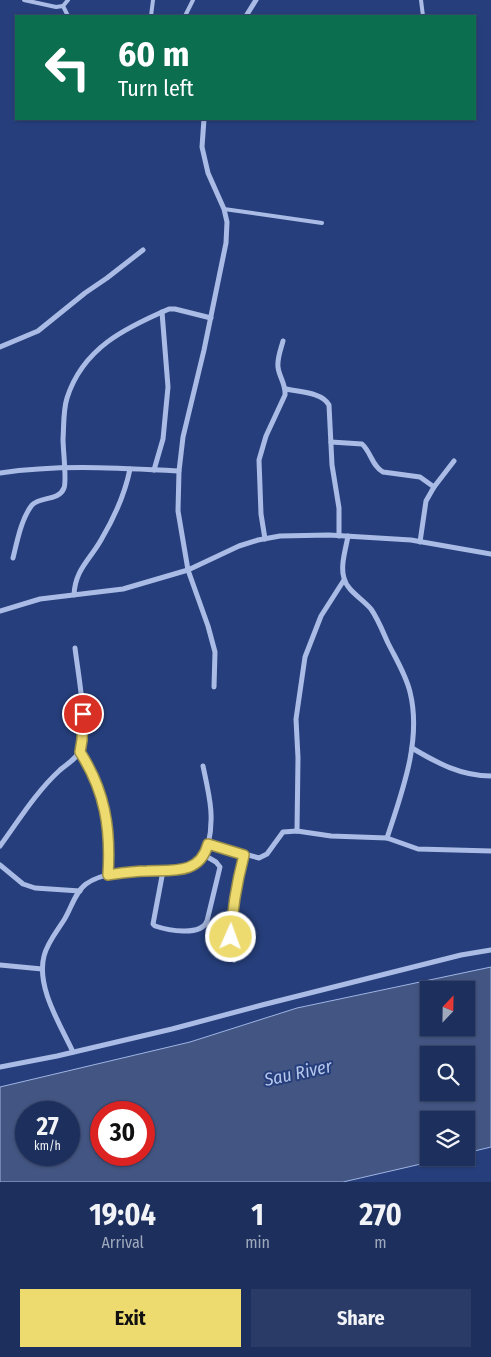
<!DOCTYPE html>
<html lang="en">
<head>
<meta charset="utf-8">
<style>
	:root { --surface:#1c2f5d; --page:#293b66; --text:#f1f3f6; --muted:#a0a9bc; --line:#3a4a72; --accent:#eddb70 }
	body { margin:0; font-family:"Fira Sans Condensed",sans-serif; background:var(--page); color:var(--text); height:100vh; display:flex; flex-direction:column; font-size:19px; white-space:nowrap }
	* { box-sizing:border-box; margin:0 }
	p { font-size:16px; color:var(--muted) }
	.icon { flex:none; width:28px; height:28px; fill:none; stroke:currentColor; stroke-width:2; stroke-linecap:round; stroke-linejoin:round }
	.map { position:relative; height:1182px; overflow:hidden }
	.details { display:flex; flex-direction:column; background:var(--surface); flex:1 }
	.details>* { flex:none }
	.guide { position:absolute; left:15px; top:15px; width:461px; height:105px; border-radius:0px; box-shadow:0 1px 4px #0004,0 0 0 1px var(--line); background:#0b6e4f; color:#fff; overflow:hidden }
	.needle { width:32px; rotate:22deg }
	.buttons { position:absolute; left:420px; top:981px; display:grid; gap:10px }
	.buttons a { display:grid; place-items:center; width:55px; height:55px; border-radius:0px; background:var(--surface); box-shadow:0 1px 4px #0004,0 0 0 1px var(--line); font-size:25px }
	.speed { position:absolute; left:15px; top:1101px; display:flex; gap:10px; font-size:25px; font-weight:700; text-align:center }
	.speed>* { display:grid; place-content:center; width:65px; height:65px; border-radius:50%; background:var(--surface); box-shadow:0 1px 4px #0004,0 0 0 1px var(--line); line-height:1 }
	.speed small { font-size:12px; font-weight:400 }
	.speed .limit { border:8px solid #d22; background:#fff; color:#111 }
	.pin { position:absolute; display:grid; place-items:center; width:42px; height:42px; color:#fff; margin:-21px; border:2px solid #fff; border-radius:50%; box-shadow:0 1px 5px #0007 }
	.me { position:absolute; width:55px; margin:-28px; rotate:2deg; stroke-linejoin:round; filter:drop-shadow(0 0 4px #0008) }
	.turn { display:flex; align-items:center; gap:18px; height:105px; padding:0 20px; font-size:22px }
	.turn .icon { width:65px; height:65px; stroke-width:2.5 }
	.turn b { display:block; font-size:35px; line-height:42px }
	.eta { display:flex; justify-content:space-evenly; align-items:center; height:85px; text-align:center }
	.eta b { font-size:30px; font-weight:700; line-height:35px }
	.primary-button { display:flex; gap:10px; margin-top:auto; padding:10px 20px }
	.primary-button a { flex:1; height:58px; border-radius:0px; background:var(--accent); color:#111; font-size:20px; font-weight:700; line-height:58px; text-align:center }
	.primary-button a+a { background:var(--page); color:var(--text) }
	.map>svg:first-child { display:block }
	.water { fill:#435582; stroke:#9fb5e5; fill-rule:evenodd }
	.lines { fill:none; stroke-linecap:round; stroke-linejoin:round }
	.service { stroke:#aabce5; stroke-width:4 }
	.minor { stroke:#aabce5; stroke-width:5 }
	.route-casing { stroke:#9a8e49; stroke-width:12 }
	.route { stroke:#eddb70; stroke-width:9 }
	.labels { text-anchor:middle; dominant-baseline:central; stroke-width:4; stroke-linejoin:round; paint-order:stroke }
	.water-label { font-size:18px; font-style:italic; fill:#b6c7ec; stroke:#263f7c }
</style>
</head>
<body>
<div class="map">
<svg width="491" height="1182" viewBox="0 0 491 1182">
	<rect width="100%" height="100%" fill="#263f7c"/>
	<path class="water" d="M491 967V1147L466 1153V1120H429V1158H447L343 1182H0V1087L190 1042 297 1008ZM429 990H466V1028H429ZM429 1055H466V1092H429ZM26 1112H69V1155H26ZM101 1112H144V1155H101Z"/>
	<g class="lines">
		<g class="service">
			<path d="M24 0 56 7 63 6 68 0"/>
			<path d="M421 0 423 16"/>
			<path d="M63 6 68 16"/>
			<path d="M151 16 153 0"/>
			<path d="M185 16 193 0"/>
			<path d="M224 209 322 223"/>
		</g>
		<g class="minor">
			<path d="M246 16 256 0"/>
			<path d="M204 119 202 147 208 173 224 209 227 222 226 243 204 350 183 437 179 471 178 511 188 570 208 626 215 652 214 687"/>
			<path d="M0 347 38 331 85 293 107 278 143 250"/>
			<path d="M286 389C298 392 322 392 329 405L332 465 339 508V536"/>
			<path d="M331 442 362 444C371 452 372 466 383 472L420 477 434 487"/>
			<path d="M154 470 163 439 168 387 162 312"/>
			<path d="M0 473C59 464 119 468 179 471"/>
			<path d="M348 536C346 548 340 566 344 578 347 591 363 599 371 609 378 619 383 632 388 643 396 659 406 675 410 692 422 740 402 792 387 838"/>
			<path d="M265 539 261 514 259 460 266 436 285 395C286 384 279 377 278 367 277 358 281 349 283 341"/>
			<path d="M420 542 426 501 434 487 454 461"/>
			<path d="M13 558C17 542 21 519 32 505 41 496 59 501 64 488 67 481 63 450 63 439 64 425 63 411 67 398 83 348 125 328 169 309H175L211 318"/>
			<path d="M74 595C75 570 89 561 101 540 114 518 125 494 130 469"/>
			<path d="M0 611 40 599 123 589 188 570 239 546 258 540 280 536 329 535 411 540 491 554"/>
			<path d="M412 748C437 763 461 776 491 776"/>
			<path d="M80 751C106 792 111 828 108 875"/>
			<path d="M297 831 298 758 296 719 305 657 321 616 344 580"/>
			<path d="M208 844 259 858 267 854 283 832 297 831 331 836 387 838 418 849 491 851"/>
			<path d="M0 846C19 820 36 792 60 770 67 764 78 758 81 748 88 726 78 673 75 648"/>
			<path d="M0 865 23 884 35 888 80 891"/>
			<path d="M163 871 153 924 155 926C167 930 201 937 207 921L220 867 216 862 204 855"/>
			<path d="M234 960C229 920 234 893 244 855"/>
			<path d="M0 965 42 969"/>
			<path d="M73 1052C60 1024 36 987 44 956 47 943 57 931 64 920 71 909 75 892 86 884 118 861 182 882 202 859 205 855 206 850 208 845 215 816 209 795 203 766"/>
			<path d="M0 1067 57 1056 172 1029 262 1005 461 955 491 950"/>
		</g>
	</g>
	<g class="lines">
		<defs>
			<path id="route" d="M83 714 82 740 80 752C105 791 111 828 108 875 121 873 133 871 147 871 172 870 200 875 208 844L244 855C237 882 232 908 231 937"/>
		</defs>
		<use href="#route" class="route-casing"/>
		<use href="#route" class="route"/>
	</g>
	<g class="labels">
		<g class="water-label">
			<text transform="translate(298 1073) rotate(-12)">Sau River</text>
		</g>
	</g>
</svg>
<div class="buttons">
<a><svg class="needle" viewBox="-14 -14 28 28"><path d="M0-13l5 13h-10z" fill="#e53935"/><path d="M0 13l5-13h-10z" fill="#a0a9bc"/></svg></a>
<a><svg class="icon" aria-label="search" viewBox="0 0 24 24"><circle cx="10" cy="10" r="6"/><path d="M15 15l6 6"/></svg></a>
<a><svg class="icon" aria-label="layers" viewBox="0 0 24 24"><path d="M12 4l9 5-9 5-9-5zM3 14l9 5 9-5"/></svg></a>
</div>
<div class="speed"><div>27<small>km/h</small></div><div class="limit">30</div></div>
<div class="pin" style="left:83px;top:714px;background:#d93025"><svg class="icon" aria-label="arrive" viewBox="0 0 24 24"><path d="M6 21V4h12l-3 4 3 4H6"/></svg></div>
<svg class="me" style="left:231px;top:937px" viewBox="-20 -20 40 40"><circle r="17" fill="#eddb70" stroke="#fff" stroke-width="3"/><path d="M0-11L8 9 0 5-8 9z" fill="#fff"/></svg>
<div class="guide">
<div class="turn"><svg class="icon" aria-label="left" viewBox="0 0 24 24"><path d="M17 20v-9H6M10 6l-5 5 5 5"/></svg><div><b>60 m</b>Turn left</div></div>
</div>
</div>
<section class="details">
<div class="eta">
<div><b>19:04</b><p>Arrival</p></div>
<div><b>1</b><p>min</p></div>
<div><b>270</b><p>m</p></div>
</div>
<div class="primary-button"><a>Exit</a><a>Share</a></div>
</section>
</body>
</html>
